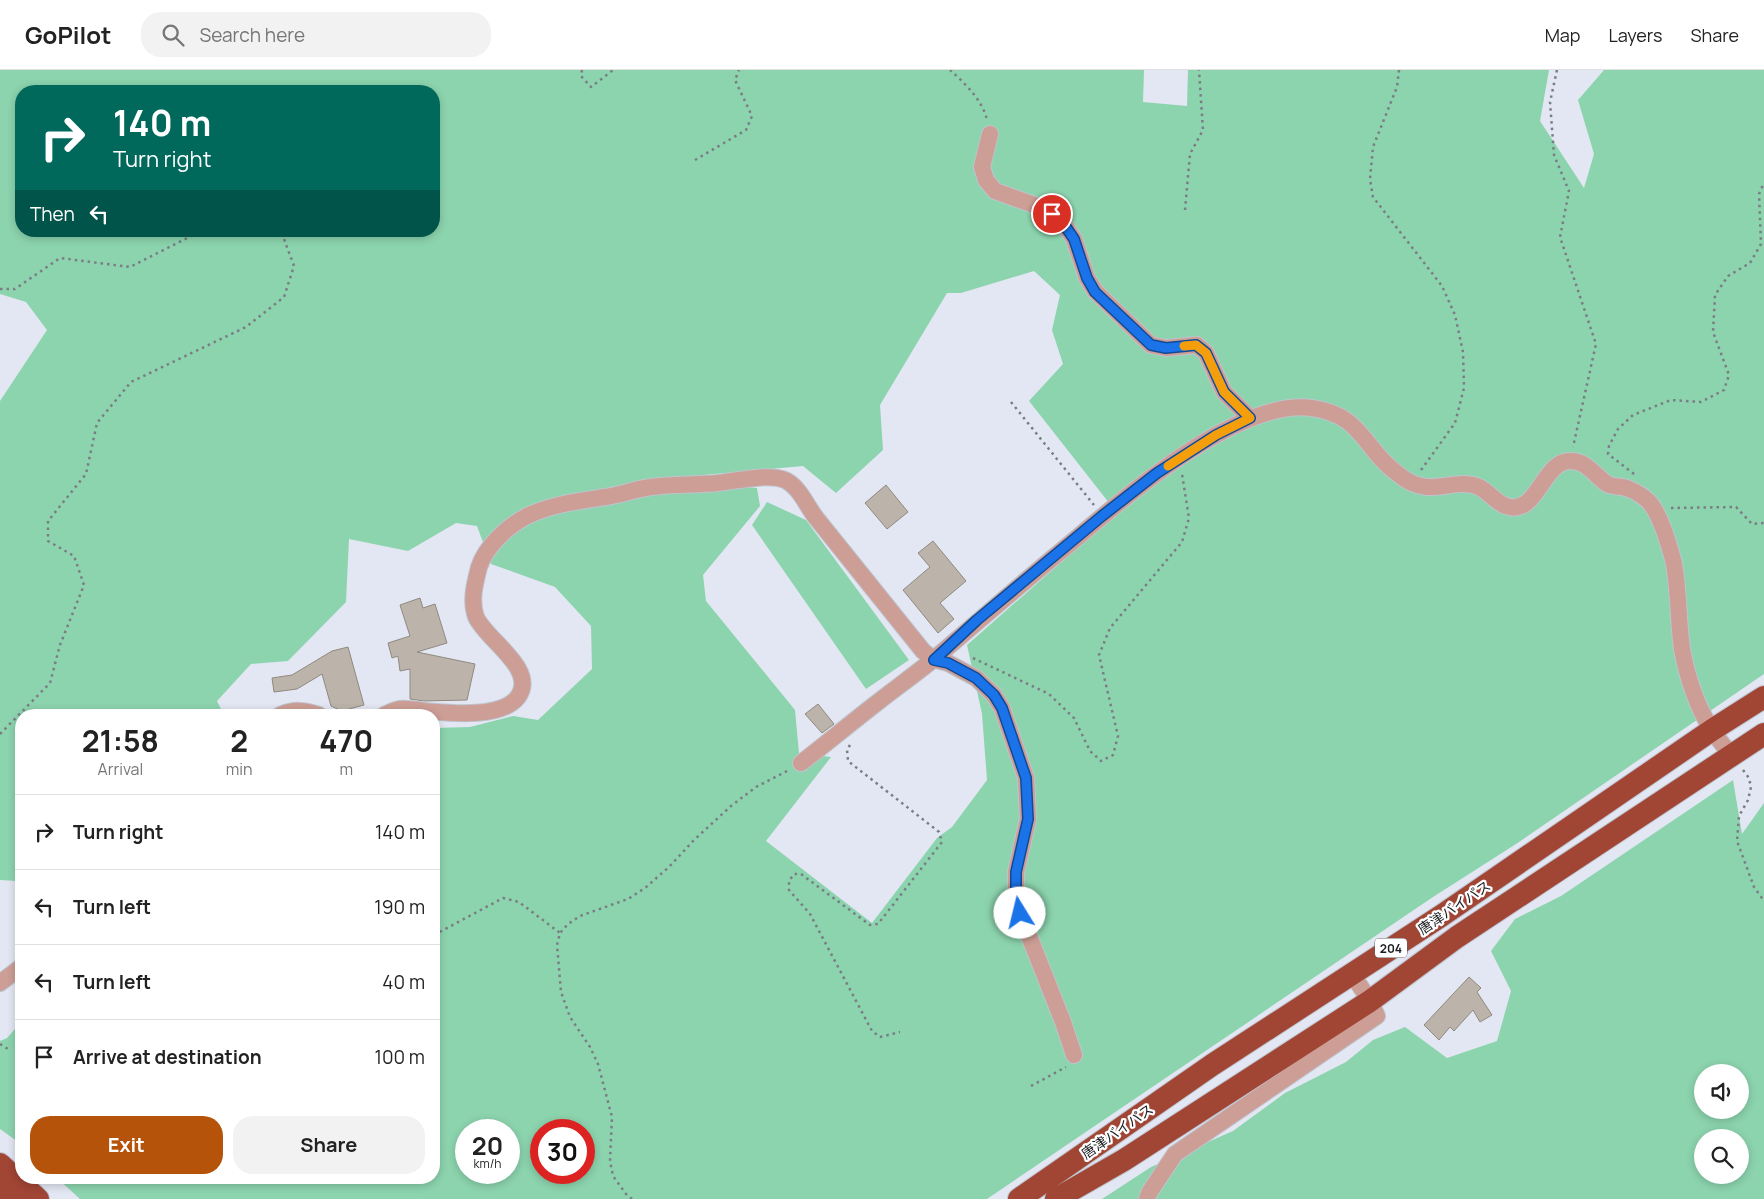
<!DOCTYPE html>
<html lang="en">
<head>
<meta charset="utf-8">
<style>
	:root { --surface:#fff; --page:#f2f2f2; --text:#222; --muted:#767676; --line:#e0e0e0; --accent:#b45309 }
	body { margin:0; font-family:Manrope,"Noto Sans JP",sans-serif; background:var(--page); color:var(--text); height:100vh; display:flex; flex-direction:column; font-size:19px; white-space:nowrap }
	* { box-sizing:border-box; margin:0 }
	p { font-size:16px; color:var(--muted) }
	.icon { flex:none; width:28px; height:28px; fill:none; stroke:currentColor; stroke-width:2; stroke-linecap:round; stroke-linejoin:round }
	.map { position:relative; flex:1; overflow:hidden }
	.panel { position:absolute; left:15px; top:639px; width:425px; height:475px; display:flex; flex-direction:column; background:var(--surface); border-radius:20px; box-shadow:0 2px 8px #0003 }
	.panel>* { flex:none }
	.hud { position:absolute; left:15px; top:15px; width:425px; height:152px; border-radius:20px; box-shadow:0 2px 8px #0003; background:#00695c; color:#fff; overflow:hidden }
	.buttons { position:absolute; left:1694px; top:994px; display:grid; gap:10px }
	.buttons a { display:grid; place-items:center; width:55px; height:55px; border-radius:50%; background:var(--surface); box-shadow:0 2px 8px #0003; font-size:25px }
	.speed { position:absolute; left:455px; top:1049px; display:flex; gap:10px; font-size:25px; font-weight:700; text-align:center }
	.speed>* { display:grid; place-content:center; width:65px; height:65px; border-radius:50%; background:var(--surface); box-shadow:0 2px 8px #0003; line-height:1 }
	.speed small { font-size:12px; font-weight:400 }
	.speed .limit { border:8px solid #d22; background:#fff; color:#111 }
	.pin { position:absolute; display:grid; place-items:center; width:42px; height:42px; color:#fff; margin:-21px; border:2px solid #fff; border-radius:50%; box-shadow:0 1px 5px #0007 }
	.me { position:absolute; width:55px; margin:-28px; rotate:351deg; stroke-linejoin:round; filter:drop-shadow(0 0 4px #0008) }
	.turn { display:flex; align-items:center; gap:18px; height:105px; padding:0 15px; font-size:22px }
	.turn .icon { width:65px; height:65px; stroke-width:2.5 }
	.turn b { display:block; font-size:35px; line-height:42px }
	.then { display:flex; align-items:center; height:48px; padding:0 15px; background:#0003; gap:10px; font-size:19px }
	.eta { display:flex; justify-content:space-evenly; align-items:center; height:85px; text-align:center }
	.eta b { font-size:30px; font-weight:700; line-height:35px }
	.action { display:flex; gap:10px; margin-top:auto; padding:10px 15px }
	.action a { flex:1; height:58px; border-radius:20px; background:var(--accent); color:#fff; font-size:20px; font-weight:700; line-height:58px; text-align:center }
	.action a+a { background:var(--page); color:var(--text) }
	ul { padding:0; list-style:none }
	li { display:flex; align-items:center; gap:15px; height:75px; padding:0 15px; border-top:1px solid var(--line) }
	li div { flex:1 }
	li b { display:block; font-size:19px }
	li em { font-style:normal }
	header { display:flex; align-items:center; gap:30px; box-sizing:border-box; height:70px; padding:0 25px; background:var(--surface); border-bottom:1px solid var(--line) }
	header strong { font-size:24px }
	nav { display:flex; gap:28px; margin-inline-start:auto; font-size:18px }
	.search { width:350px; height:45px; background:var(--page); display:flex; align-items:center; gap:12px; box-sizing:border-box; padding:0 18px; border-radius:20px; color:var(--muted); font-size:19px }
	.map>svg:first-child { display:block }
	.green { fill:#8cd4ae; fill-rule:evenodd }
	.building { fill:#bcb4aa; stroke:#90897f }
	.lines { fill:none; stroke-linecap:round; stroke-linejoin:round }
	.minor-casing { stroke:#bfc3cd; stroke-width:18 }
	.highway-casing { stroke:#bfc3cd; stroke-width:24 }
	.path { stroke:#7b7d85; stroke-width:2.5; stroke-dasharray:2.5 4; stroke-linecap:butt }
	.minor { stroke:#cc9e95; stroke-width:16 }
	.highway { stroke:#a14535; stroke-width:22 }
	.route-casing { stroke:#114b97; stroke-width:12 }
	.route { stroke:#1a73e8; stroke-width:9 }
	.slow { stroke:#f59e0b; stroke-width:9 }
	.labels { text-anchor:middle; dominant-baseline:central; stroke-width:4.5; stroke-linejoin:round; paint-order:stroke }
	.shield { fill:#fff; stroke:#606164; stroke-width:1 }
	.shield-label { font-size:12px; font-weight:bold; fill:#1c1d21 }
	.street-label { font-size:14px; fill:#1c1d21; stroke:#fff }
</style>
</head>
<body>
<header>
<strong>GoPilot</strong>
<div class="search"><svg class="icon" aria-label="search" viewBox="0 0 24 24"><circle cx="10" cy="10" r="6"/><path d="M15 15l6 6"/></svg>Search here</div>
<nav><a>Map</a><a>Layers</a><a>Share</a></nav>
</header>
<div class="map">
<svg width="1764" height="1129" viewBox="0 0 1764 1129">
	<rect width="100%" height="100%" fill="#e3e7f3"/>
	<g class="green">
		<path d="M0 0H1144L1143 32 1187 36 1188 0H1549L1540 51 1584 118 1594 84 1578 30 1604 0H1764V604L1516 774 1433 827 987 1129H80L57 1108H434V658L470 657 513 646 538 650 592 599 591 556 555 517 491 494 477 456 456 453 408 481 349 469 346 532 288 591 251 594 217 631 224 645H21V817L17 811 0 810V331L47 260 26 232 0 224ZM21 21H434V161H21ZM1034 201 1060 225 1052 260 1063 294 1029 331 1117 443 967 575 982 644 987 710 952 757 937 768 872 853 766 771 831 687 799 683 795 640 706 531 703 505 760 436 757 418 649 410 803 396 836 423 883 380 880 335 947 223H961ZM466 1060H509V1102H466ZM541 1060H584V1102H541Z"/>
		<path d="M767 432 806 450 909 590 866 619 752 455Z"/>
		<path d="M1733 710 1742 764 1764 733V1129H1102L1151 1097 1233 1061 1285 1023 1346 992 1373 970 1405 957 1447 988 1497 971 1511 921 1491 881 1515 849 1561 826ZM1702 1002H1740V1040H1702ZM1702 1068H1740V1105H1702Z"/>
		<path d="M21 952V1074L0 1059V971L7 968Z"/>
	</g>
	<g class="building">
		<path d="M886 415 908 442 887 459 865 433Z"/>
		<path d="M933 471 966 511 940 533 954 549 938 563 903 520 930 497 918 483Z"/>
		<path d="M420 528 423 538 435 534 447 573 417 582 475 594 467 630 424 631 410 629V599L400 601 398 586 392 588 388 573 410 566 400 535Z"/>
		<path d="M348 577 364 635 342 641 331 636 322 604 297 619 274 622 272 608 292 605 332 581Z"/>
		<path d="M818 634 834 654 822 663 805 644Z"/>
		<path d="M1469 907 1481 918 1477 922 1492 945 1480 952 1473 940 1454 961 1450 957 1439 970 1424 955Z"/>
	</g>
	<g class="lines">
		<defs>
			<g id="minor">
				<path d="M990 64 982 97 986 110 995 121 1043 138 1061 150 1074 169 1087 208 1095 221 1151 275 1166 278 1197 275 1206 283 1224 322 1250 348"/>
				<path d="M280 645C294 639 305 640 319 645"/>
				<path d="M384 645C389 643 394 640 400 639 407 638 417 640 425 641 449 643 501 649 518 627 538 599 486 570 476 547 470 531 475 513 479 497 486 476 508 456 527 446 552 434 579 431 605 427 621 425 635 419 651 417 673 414 696 415 718 413 736 411 769 403 785 410 800 417 807 437 817 449 852 493 888 537 923 581L933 589 948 593 976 608 994 625 1002 638 1026 708 1028 749 1016 802V821L1020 843 1063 952 1074 985"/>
				<path d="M801 693C827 673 852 652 878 632 897 617 917 603 935 588 979 551 1022 513 1066 477 1122 430 1236 328 1312 338 1363 345 1363 379 1398 404 1406 411 1416 416 1427 417 1444 418 1463 410 1479 417 1489 422 1496 433 1506 436 1538 447 1542 390 1571 391 1588 391 1596 408 1609 415 1615 417 1623 416 1629 419 1635 421 1646 428 1650 433 1657 441 1661 453 1665 463 1668 473 1672 484 1674 494 1679 522 1678 551 1682 579 1687 606 1697 636 1711 659 1717 668 1725 677 1731 685"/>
				<path d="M0 913 21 897"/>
				<path d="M1147 1129 1149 1123 1175 1084 1377 946 1370 931 1352 904"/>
			</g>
			<g id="highway">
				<path d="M0 1094 38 1129"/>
				<path d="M0 1118 12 1129"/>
				<path d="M1019 1129 1212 995 1441 846 1712 660 1764 627"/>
				<path d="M1056 1129 1124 1090 1370 931 1457 867 1764 664"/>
			</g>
		</defs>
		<use href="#minor" class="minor-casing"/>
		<use href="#highway" class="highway-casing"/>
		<g class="path">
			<path d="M582 0 581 6 591 17 613 0"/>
			<path d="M950 0C964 12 983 31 987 50"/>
			<path d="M1399 0 1397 17 1373 77 1370 109 1373 127 1442 216 1455 245 1463 282 1464 318 1455 353 1421 400"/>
			<path d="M1557 0 1550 32 1554 85 1569 121 1560 167 1596 274 1573 377"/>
			<path d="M695 90 746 60 752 46 735 10 739 0"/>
			<path d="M1185 140 1190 84 1203 60 1199 0"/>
			<path d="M0 219H15L60 188 130 197 201 161"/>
			<path d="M1011 332 1094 435"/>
			<path d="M1634 404 1608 384 1609 376 1618 359 1633 345 1671 330 1701 332 1724 320 1729 305 1713 262 1715 225 1728 206 1750 193 1761 174 1759 124 1764 113"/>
			<path d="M1671 438 1736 437 1752 454 1764 453"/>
			<path d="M973 588 1049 624 1074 648 1090 681 1101 691 1113 685 1118 666 1099 585 1110 558 1182 472 1189 448 1182 404"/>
			<path d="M0 664 50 613 60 575 84 515 74 486 48 471V451L86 404 97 353 131 312 246 257 284 227 294 196 281 161"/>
			<path d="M850 675 847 680 848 691 939 762 942 772 878 854 870 855 801 804H794L789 811V820L810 844 872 961 880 967 900 962"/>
			<path d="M1743 700 1749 708 1751 717 1748 730 1739 746 1737 771 1754 817 1764 831"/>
			<path d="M434 865 503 828 519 832 560 863"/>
			<path d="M0 974 8 979"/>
			<path d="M1031 1016 1066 997"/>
			<path d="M632 1129 626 1124 613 1106 610 1091 612 1047 598 994 590 977 570 947 561 922 557 875 560 863 568 854 580 846 628 829 645 818 669 797 694 770 731 736 756 717 789 700"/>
		</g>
		<use href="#minor" class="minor"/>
		<use href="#highway" class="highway"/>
	</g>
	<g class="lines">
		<defs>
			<path id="route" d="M1020 843 1016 821V802L1028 749 1026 708 1002 638 994 625 976 608 948 593 934 590 977 550 1102 446 1157 403 1216 365 1250 348 1224 322 1206 283 1196 275 1166 278 1151 275 1095 222 1087 208 1074 169 1061 150 1052 144"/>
		</defs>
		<use href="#route" class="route-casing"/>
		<use href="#route" class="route"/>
		<path class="slow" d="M1168 396 1216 365 1250 348 1224 322 1206 283 1196 275 1184 276"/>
	</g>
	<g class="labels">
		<rect class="shield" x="1375" y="868.5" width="32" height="19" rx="4"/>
		<g class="shield-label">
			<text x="1391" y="878">204</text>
		</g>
		<g class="street-label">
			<text transform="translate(1454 837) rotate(-34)">唐津バイパス</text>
			<text transform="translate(1117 1061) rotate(-35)">唐津バイパス</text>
		</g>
	</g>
</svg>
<div class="buttons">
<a><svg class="icon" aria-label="sound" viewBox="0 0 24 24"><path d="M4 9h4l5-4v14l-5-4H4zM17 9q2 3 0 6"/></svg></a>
<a><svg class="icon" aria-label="search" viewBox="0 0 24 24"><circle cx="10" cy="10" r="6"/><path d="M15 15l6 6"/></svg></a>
</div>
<div class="speed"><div>20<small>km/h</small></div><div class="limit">30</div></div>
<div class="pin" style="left:1052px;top:144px;background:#d93025"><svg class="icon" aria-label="arrive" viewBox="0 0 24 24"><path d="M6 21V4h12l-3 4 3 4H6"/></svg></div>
<svg class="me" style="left:1020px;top:843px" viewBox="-20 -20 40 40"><circle r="19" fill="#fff"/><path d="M0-13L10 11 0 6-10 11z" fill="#1a73e8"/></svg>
<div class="hud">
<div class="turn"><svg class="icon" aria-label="right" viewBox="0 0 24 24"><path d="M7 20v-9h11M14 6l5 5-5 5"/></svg><div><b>140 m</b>Turn right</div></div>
<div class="then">Then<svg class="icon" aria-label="left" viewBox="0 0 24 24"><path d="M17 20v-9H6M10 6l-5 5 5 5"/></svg></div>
</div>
<section class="panel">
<div class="eta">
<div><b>21:58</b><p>Arrival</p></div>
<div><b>2</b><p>min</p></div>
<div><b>470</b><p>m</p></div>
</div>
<ul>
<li><svg class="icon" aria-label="right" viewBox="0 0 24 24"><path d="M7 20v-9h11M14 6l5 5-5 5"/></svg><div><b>Turn right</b></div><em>140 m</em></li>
<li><svg class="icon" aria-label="left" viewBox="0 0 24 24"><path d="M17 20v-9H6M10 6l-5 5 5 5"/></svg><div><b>Turn left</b></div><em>190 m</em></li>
<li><svg class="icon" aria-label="left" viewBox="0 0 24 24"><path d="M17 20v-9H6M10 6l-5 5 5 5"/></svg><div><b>Turn left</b></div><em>40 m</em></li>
<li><svg class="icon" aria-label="arrive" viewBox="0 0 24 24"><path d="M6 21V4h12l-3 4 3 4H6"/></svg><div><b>Arrive at destination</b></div><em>100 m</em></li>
</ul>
<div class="action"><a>Exit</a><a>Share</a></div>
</section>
</div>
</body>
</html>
